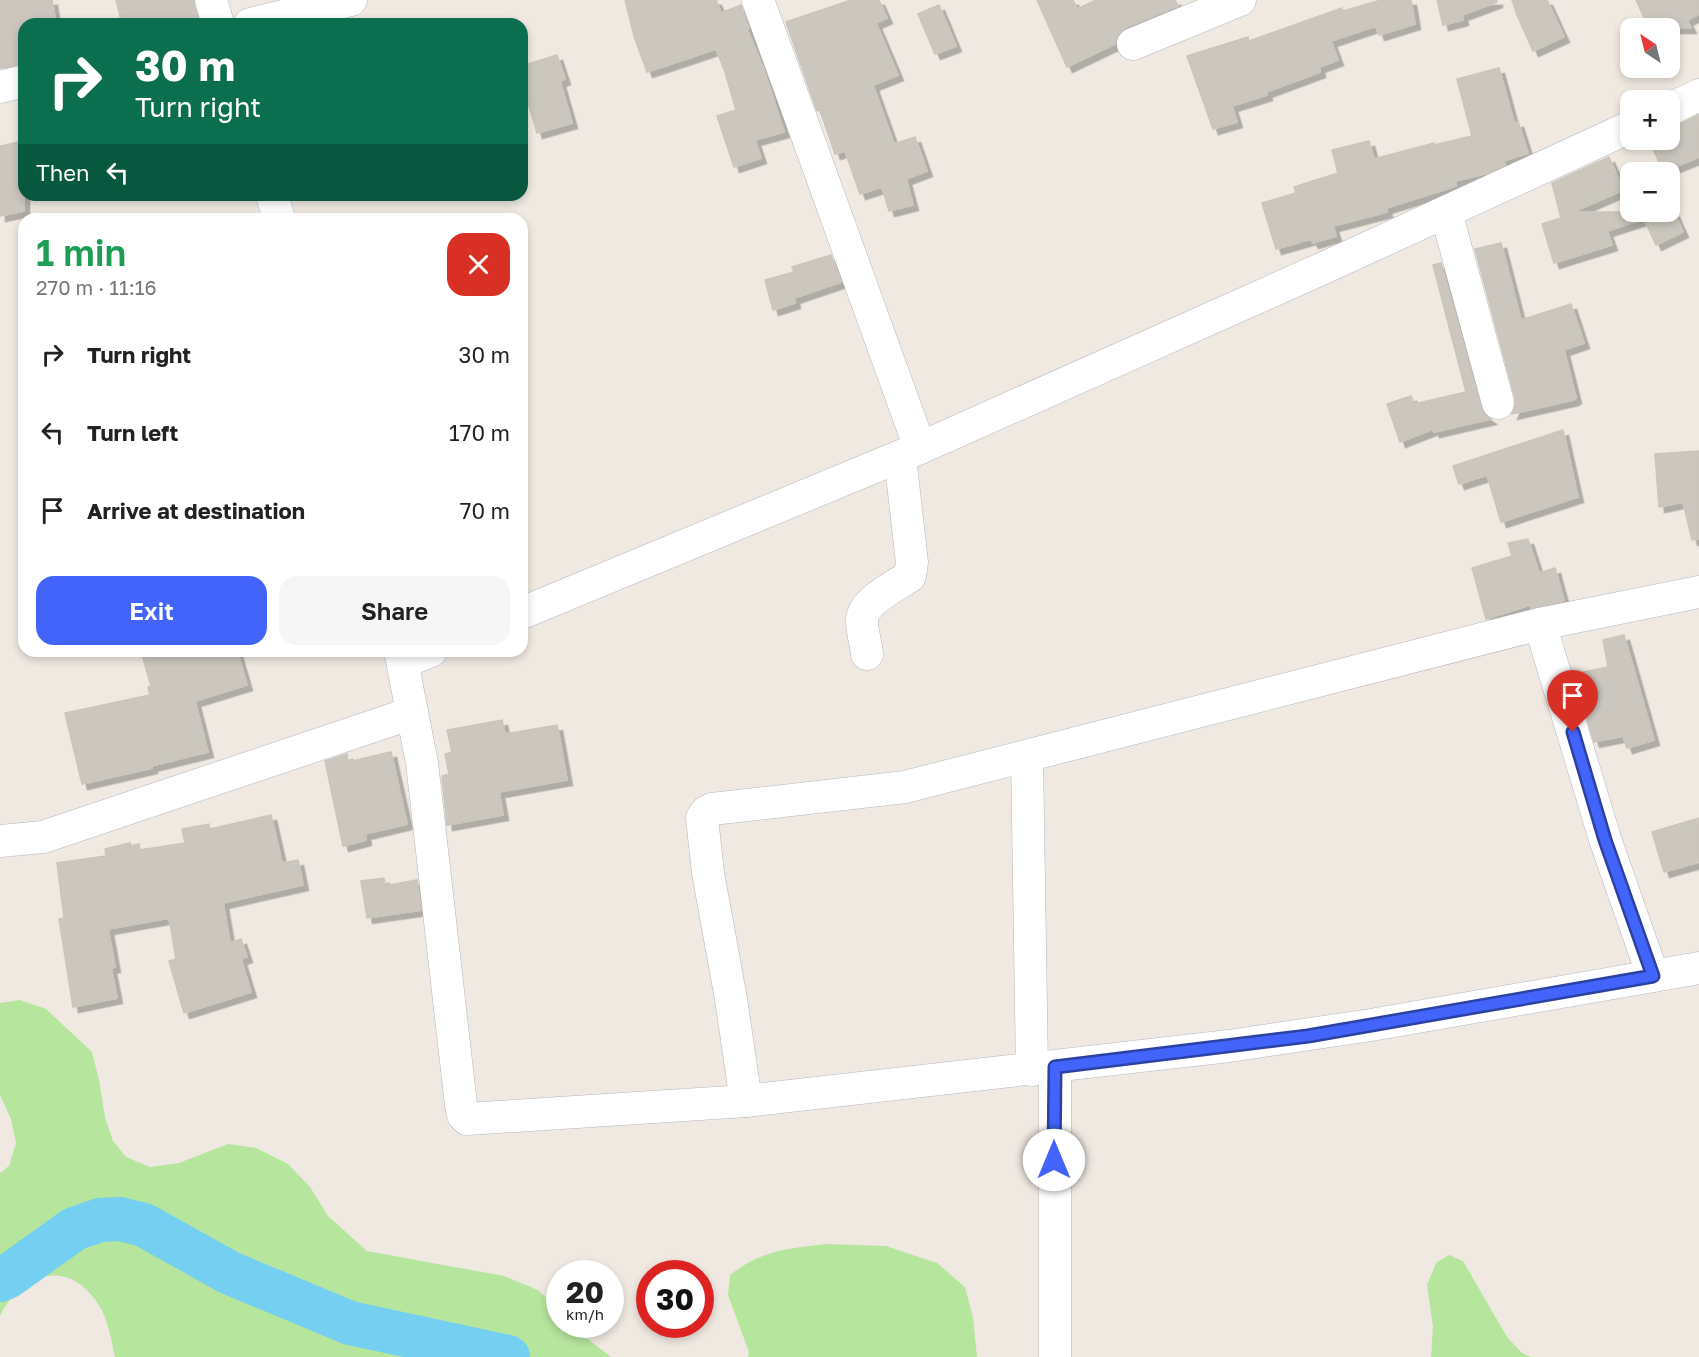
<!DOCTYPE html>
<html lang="en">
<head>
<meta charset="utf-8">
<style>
	:root { --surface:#fff; --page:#f6f6f6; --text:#222; --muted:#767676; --accent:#4264fb }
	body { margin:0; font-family:"Golos Text",sans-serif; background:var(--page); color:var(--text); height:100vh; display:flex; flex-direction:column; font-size:22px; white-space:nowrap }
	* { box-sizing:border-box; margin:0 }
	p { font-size:20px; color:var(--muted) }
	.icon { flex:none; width:33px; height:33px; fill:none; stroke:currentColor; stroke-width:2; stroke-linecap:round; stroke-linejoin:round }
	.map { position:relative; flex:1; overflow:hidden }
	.details { position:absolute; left:18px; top:213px; width:510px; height:444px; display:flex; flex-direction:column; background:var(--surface); border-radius:18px; box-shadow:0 3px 9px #0003 }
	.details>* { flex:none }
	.guide { position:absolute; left:18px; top:18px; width:510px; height:183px; border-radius:18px; box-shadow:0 3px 9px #0003; background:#0b6e4f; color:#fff; overflow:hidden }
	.needle { width:39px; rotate:325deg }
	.fabs { position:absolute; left:1620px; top:18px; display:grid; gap:12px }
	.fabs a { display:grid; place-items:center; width:60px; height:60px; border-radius:12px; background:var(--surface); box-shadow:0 3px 9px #0003; font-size:30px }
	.speed { position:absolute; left:546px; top:1260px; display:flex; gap:12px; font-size:30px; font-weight:700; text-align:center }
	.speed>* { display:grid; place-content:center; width:78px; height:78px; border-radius:50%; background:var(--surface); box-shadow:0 3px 9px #0003; line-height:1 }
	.speed small { font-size:15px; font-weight:400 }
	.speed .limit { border:9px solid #d22; background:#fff; color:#111 }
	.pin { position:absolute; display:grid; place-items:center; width:51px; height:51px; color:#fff; margin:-62px -26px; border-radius:50% 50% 50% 0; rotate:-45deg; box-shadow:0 0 6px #0007 }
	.pin .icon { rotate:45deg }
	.me { position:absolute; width:66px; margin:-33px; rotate:0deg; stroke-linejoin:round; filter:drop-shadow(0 0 4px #0008) }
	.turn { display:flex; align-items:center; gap:21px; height:126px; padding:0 18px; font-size:27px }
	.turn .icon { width:78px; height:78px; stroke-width:2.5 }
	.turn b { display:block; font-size:42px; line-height:51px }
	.then { display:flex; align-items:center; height:57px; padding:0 18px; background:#0003; gap:12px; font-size:22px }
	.round { display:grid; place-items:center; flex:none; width:63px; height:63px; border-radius:18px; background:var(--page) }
	.overview { display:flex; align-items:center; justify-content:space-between; height:102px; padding:0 18px }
	h1 { font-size:36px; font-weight:600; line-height:45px; color:#1e9e55 }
	.action { display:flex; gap:12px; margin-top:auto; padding:12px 18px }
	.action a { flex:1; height:69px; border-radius:18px; background:var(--accent); color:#fff; font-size:24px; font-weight:600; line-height:69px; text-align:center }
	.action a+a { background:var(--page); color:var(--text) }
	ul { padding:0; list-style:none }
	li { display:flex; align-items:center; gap:18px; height:78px; padding:0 18px }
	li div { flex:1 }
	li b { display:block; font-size:22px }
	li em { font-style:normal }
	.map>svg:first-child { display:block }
	.green { fill:#b6e59e }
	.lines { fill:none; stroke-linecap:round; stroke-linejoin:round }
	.river { stroke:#75cff0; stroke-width:44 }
	.building { fill:#cbc7bf; stroke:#cbc5ba; stroke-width:1.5; filter:url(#shadow) }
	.minor-casing { stroke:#b4b7c1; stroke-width:33 }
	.minor { stroke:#fff; stroke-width:32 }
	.route-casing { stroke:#2b41a3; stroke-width:15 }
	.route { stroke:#4264fb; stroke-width:10 }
</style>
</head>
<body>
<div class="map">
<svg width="1699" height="1357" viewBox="0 0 1699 1357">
	<defs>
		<filter id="shadow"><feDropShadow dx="5.5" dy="5.5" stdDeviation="0" flood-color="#0004"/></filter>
	</defs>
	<rect width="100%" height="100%" fill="#efe9e1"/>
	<g class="green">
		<path d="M20 1000 46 1009 92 1052 99 1080 105 1117 113 1141 126 1157 150 1167 179 1163 228 1144 256 1148 288 1164 310 1187 328 1216 367 1251 504 1276 538 1290 559 1309 560 1324 573 1325 580 1333 611 1357H115C111 1340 108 1318 98 1304 69 1258 21 1272 0 1316V1173L9 1166 16 1143 11 1119 0 1095V1003Z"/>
		<path d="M825 1244 886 1246 937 1263 965 1287 973 1318 977 1357H748L749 1352 728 1295 730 1275C761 1250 787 1249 825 1244Z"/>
		<path d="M1449 1255 1463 1261 1507 1337 1522 1353 1531 1357H1431L1433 1327 1427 1285 1436 1263Z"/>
	</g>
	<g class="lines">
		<path class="river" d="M0 1280 7 1277 74 1229 100 1220 120 1219 144 1225 230 1273 350 1323 508 1357"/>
	</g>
	<g class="building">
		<path d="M0 0H52L56 24H24V64L0 68Z"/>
		<path d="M116 0H194L198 19 176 24H122Z"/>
		<path d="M625 0H716L721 13 741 5 749 28 747 29 764 70 784 132 755 140 761 158 734 167 717 116 736 110 725 72 716 49 647 72 634 36Z"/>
		<path d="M851 0H879L887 18 876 23 898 75 873 85 894 144 915 137 927 171 906 179 913 205 889 211 882 187 860 194 845 151 835 154 820 110 817 111 786 22Z"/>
		<path d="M1037 0H1073L1077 9 1096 0H1175L1178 6 1126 27 1118 34 1115 44 1067 67Z"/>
		<path d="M1381 0H1411L1415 24 1379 35 1376 26 1331 41 1338 60 1319 67 1320 72 1266 92 1267 95 1232 106 1237 122 1213 129 1187 56 1248 37 1249 41 1342 8 1343 11Z"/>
		<path d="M1437 0H1497V2L1462 15 1463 20 1443 25Z"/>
		<path d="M1512 0H1547L1564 37 1533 51 1517 15Z"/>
		<path d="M1636 0H1699V14L1687 20 1691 28H1649Z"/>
		<path d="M939 5 956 46 935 54 918 14Z"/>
		<path d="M557 55 565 79 560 81 572 123 537 133 525 92 522 93V66Z"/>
		<path d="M1499 68 1514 123 1518 122 1528 153 1503 161 1505 165 1488 173 1455 181 1456 186 1386 208 1387 212 1333 226 1336 236 1313 243 1311 239 1276 249 1262 203 1296 193 1294 187 1338 173 1332 150 1369 141 1374 159 1434 143V145L1472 136 1457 79Z"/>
		<path d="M1698 115 1699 157 1663 172 1652 146 1655 145 1653 140H1670V127L1678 125Z"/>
		<path d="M24 141V211L0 216V146Z"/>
		<path d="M1609 157 1623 190 1573 212H1674L1683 232 1656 245 1644 219 1607 231 1612 245 1554 263 1542 224 1561 218 1552 183Z"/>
		<path d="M1501 243 1521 320 1571 304 1584 343 1564 350 1576 398 1573 400 1512 414 1515 407V398L1475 249Z"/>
		<path d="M831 255 841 282 794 298 795 303 773 310 765 280 794 272 792 267Z"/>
		<path d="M1441 263 1481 408 1485 415 1491 419 1434 432 1433 429 1400 442 1387 404 1411 396 1414 404 1466 392 1433 265Z"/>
		<path d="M1563 430 1578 497 1501 522 1487 475 1459 484 1453 466Z"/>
		<path d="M1699 451V539L1692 540 1683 502 1659 507 1655 454Z"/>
		<path d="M1528 539 1539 573 1555 568 1564 601 1531 608 1530 605 1486 619 1472 568 1512 556 1508 543Z"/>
		<path d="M1624 635 1654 740 1627 748 1623 736 1594 742 1574 674 1608 667 1603 640Z"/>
		<path d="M141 651H237L247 685 195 701 208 752 151 766 152 768 82 784 65 713 150 695 148 687 151 686Z"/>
		<path d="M502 720 505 734 557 725 567 780 499 792 503 815 447 825 442 776 449 774 445 754 452 752 447 730Z"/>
		<path d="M391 752 407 824 365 834 366 840 343 846 325 761 347 754 348 762Z"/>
		<path d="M271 815 282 863 298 860 303 885 223 903 230 943 241 939 247 957 241 959 251 992 184 1013 169 961 176 959 169 918 108 929 115 967 111 968 117 998 73 1007 59 919 64 918 57 863 106 856 105 849 130 843 131 846 139 844 140 850 185 843 182 829 209 824 210 829Z"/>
		<path d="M1699 818V862L1664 872 1652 832Z"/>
		<path d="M384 878 385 886 417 880 421 910 367 918 361 881Z"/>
	</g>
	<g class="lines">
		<defs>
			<g id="minor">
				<path d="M211 0 218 24"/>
				<path d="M758 0 920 448"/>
				<path d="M250 24 351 0"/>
				<path d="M1133 44 1240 0"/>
				<path d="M0 87 24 81"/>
				<path d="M1670 109 1699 95"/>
				<path d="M272 195 279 219"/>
				<path d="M1446 212 1498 403"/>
				<path d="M522 613 920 448 1328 266 1630 127"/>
				<path d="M1540 624 1605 839 1653 976"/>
				<path d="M400 651 422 763 461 1105 463 1115 467 1119 746 1101 1229 1046 1371 1025 1699 968"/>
				<path d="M867 654C866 643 862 632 862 621 862 601 896 586 910 576L912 562 900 457"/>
				<path d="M404 662 431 651"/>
				<path d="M1027 756 1032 1070"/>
				<path d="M0 841 43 837 412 713"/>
				<path d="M746 1101 731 999 708 873 702 818 706 812 712 809 905 787 1540 624 1699 592"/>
				<path d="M1055 1357V1067"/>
			</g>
		</defs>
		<use href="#minor" class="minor-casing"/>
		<use href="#minor" class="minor"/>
	</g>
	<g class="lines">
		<defs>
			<path id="route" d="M1054 1160 1055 1067 1308 1036 1653 976 1605 840 1573 732"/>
		</defs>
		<use href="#route" class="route-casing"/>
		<use href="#route" class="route"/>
	</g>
</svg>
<div class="fabs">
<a><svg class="needle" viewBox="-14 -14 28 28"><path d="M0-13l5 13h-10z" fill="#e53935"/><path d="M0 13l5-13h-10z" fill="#767676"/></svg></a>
<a>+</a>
<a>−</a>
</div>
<div class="speed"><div>20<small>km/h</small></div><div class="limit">30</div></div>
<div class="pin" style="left:1573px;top:732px;background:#d93025"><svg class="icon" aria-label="arrive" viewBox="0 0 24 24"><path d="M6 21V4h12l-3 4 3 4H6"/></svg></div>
<svg class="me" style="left:1054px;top:1160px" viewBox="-20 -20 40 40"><circle r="19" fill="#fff"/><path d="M0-13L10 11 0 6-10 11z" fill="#4264fb"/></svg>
<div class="guide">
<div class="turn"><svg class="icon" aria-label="right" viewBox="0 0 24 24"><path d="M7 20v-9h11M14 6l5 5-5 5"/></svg><div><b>30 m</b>Turn right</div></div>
<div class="then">Then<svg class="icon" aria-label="left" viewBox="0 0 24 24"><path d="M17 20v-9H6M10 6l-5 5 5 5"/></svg></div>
</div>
<section class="details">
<div class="overview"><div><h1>1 min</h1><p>270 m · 11:16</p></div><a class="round" style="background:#d93025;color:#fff"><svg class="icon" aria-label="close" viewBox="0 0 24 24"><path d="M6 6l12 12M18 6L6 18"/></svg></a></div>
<ul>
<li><svg class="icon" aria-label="right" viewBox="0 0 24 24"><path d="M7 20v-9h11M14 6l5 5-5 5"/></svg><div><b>Turn right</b></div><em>30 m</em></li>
<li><svg class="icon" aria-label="left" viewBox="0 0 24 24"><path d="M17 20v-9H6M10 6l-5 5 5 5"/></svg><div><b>Turn left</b></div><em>170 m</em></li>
<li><svg class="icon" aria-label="arrive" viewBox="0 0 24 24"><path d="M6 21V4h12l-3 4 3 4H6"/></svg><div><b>Arrive at destination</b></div><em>70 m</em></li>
</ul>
<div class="action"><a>Exit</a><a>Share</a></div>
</section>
</div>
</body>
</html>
